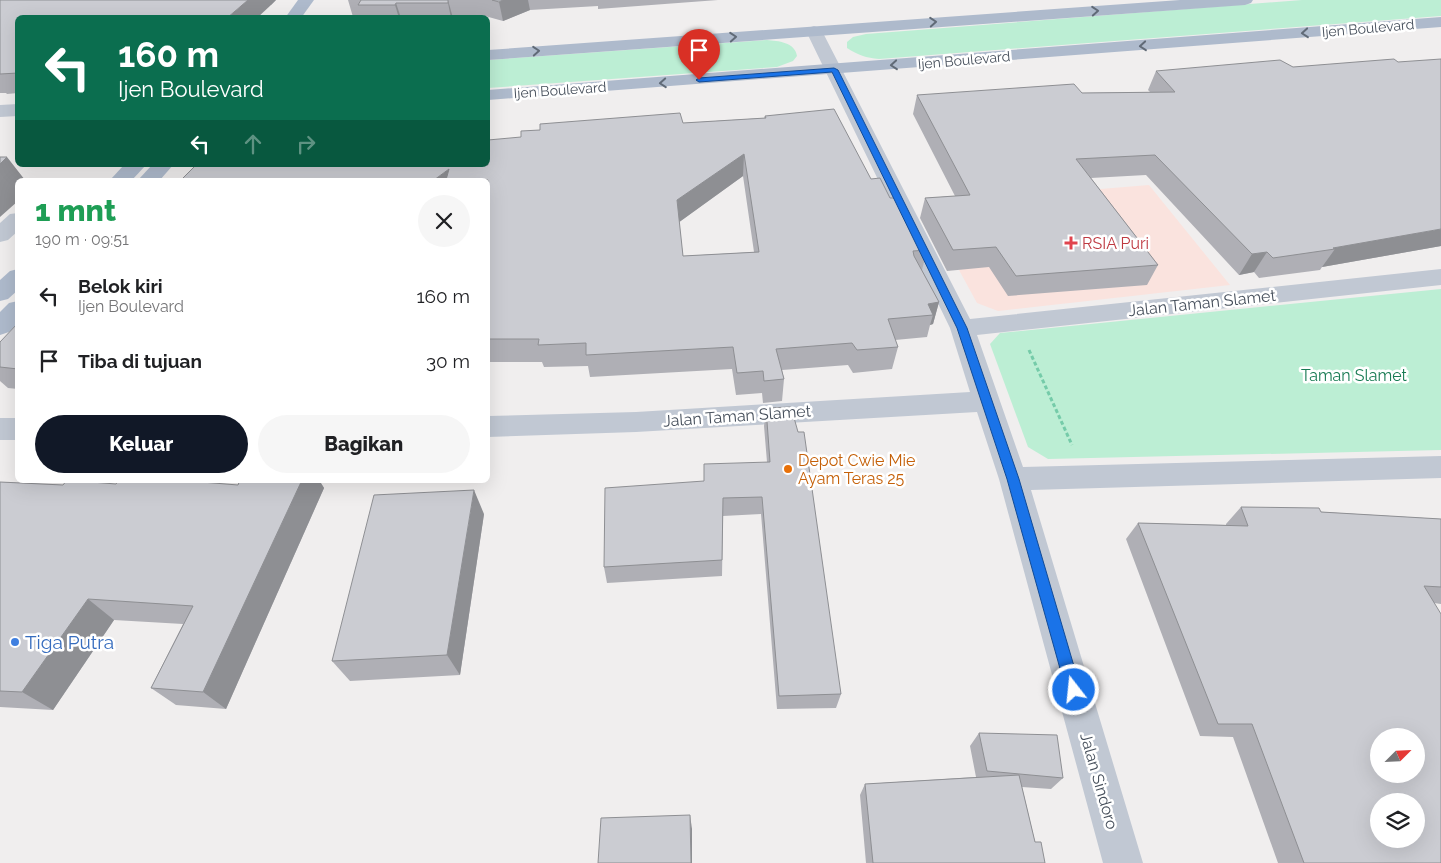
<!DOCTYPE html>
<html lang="id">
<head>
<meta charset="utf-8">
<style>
	:root { --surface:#fff; --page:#f6f6f6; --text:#202124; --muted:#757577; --accent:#111827 }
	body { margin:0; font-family:Raleway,sans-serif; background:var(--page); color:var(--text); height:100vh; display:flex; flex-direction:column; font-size:19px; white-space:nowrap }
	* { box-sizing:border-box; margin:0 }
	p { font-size:16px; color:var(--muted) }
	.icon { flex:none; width:28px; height:28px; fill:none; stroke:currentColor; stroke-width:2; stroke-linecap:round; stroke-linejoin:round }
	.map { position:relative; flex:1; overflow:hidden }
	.sheet { position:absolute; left:15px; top:178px; width:475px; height:305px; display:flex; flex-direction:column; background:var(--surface); border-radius:8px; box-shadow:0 5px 20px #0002 }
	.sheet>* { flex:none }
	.top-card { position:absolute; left:15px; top:15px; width:475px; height:152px; border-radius:8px; box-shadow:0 5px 20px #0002; background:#0b6e4f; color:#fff; overflow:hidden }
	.needle { width:32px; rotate:66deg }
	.fabs { position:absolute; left:1370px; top:728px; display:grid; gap:10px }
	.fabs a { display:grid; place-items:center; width:55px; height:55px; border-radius:50%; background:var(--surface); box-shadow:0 5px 20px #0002; font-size:25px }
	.pin { position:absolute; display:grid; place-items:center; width:42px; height:42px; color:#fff; margin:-51px -21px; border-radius:50% 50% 50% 0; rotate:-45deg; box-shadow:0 0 5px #0007 }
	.pin .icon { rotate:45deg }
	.me { position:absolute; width:55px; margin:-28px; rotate:344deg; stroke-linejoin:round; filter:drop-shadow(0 0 4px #0008) }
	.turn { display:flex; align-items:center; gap:18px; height:105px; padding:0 20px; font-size:22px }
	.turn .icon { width:65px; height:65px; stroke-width:2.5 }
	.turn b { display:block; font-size:35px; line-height:42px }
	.lanes { display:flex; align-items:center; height:48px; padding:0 20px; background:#0003; justify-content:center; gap:25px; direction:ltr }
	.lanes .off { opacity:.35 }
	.round { display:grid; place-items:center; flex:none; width:52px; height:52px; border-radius:26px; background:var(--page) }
	.head { display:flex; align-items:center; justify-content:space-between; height:85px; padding:0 20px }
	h1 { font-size:30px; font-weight:800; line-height:38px; color:#1e9e55 }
	.primary-button { display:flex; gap:10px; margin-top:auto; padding:10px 20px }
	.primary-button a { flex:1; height:58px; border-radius:30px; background:var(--accent); color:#fff; font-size:20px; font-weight:800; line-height:58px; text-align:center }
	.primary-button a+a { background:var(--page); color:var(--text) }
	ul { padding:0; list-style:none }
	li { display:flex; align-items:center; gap:15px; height:65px; padding:0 20px }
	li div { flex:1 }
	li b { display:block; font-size:19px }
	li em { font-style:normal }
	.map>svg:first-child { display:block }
	.medical { fill:#fae3de }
	.green { fill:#bceed4 }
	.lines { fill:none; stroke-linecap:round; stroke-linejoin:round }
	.path { stroke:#75cba9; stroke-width:3; stroke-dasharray:4 2.5; stroke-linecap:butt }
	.minor { fill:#c1c8d3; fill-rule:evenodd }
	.major { fill:#aebacc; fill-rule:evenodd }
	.wall { fill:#afafb5; fill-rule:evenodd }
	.shaded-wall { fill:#8e8f93 }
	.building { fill:#cbccd2; stroke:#8e8f93; fill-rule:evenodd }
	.oneway { stroke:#606a77 }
	.route { fill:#1a73e8; stroke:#114b97 }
	.health-dot { fill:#e0444e; stroke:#fff; stroke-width:2 }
	.food-dot { fill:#e8710a; stroke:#fff; stroke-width:2 }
	.shop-dot { fill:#3f7fe0; stroke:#fff; stroke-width:2 }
	.labels { text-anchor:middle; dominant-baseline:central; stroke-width:5; stroke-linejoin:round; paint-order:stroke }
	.far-street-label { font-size:14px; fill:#464f5b; stroke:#fff }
	.health-label { font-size:16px; fill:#be3a42; stroke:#fff; text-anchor:start }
	.street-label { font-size:16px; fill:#464f5b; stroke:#fff }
	.park-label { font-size:16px; fill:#187b53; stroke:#fff }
	.food-label { font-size:16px; fill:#c56008; stroke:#fff; text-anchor:start }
	.near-shop-label { font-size:19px; fill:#366cbe; stroke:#fff; text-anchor:start }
</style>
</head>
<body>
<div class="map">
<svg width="1441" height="863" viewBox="0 0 1441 863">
	<rect width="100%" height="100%" fill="#f0eeee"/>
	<path class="medical" d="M1149 185 1230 285 998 311 977 303 959 270 1076 191Z"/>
	<g class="green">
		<path d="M1302 0H1441V16L879 59C866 58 858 55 847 48V42L853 37 866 34Z"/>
		<path d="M767 40C778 41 795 42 797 56L793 61 777 67 488 88V60Z"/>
		<path d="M1441 289V450L1048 459 1028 447 990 344 1000 333Z"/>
	</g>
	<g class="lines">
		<path class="path" d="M1029 350 1072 445"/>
		<g class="minor">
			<path d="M814 26 820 28 822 31 970 319 1441 269V285L977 335 1023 467 1441 456V478L1031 490 1143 863H1103L999 479 977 412 636 432 488 437V416L636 412 970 392 950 328 806 31 808 28Z"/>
			<path d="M18 104V116L0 117V105Z"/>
			<path d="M18 213V231L8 240 0 242V223L10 214Z"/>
			<rect x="0" y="418" width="18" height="22"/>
		</g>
		<g class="major">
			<path d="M298 0H314L301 18H285Z"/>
			<path d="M1180 0H1253L1251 3 1245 5 488 60V50Z"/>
			<path d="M1441 17V27L488 100V90Z"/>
			<path d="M124 165H146L132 180H110Z"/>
			<path d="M152 165H173L160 180H138Z"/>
			<path d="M18 269V290L8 299 0 301V280L10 271Z"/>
			<path d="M18 301V324L9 332 0 335V312L9 303Z"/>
		</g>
	</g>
	<g class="wall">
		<path d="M0 0H276L271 5 18 18V93L7 94 6 93H0Z"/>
		<path d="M348 0H718L598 9V6L530 10 503 21 485 16 463 18H362L353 17Z"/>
		<path d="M1156 71 1441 246 1322 267 1320 270 1259 278 1254 272 1239 275 1146 175 1091 178 1158 265 1147 285 1008 296 989 267 947 271 920 218 925 198 955 196 913 114 917 95 1150 92 1148 90Z"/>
		<path d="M765 116 871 179 890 198 927 250 922 270 939 302 933 324 930 325 927 337 895 340 898 347 892 369 853 373 848 365 782 370 784 379 782 401 763 403 762 393 736 395 732 369 590 377 588 366 544 367 542 362H488V165L683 123 764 118ZM743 176 754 252 683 256 679 222Z"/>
		<path d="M0 342 18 369V389L8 388 0 381Z"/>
		<path d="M766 408 841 694 836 708 777 709 761 514 723 516 722 576 607 583 604 567 704 481 767 462 764 426Z"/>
		<path d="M240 480H319L324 488 226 709 176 705 151 688 183 624 114 620 53 710 0 707V482L63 485 116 484 238 485Z"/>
		<path d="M1241 507 1441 519V604L1434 603 1441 863H1278L1233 737 1200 736 1126 539 1138 523 1226 525V524Z"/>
		<path d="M484 514 460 675 350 681 332 661Z"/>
		<path d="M979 733 1063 778 1051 789 1022 787 1035 842 1045 863H866L860 795 865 784 976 777 970 746Z"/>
	</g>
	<g class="shaded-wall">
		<path d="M248 0H276L271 5 257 18H227Z"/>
		<path d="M448 0 453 18H451L448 3Z"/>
		<path d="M503 0H528L530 10 503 21 499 2Z"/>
		<path d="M396 3 401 18H399L395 5Z"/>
		<path d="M744 154 743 176 678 223 677 200Z"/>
		<path d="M7 157 25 180H18V201L0 217V164Z"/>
		<path d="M449 169 452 180H434Z"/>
		<path d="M1441 229V246L1322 267 1335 249 1333 248Z"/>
		<path d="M1267 252 1254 272 1239 275 1252 254Z"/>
		<path d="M939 302 933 324 930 325 933 315 928 304Z"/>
		<path d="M302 480H319L324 488 226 709 203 692Z"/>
		<path d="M474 490 484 514 460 675 447 655Z"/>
		<path d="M88 599 114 620 53 710 22 692Z"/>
		<path d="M690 815 692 829V863H691Z"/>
	</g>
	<g class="building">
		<path d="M0 0H248L227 18H18V73L0 74Z"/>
		<path d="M361 0H448V3H396L395 5H358Z"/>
		<path d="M492 0H503L499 2Z"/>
		<path d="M1394 59 1398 62 1441 59V229L1333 248 1335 249 1273 258 1267 252 1252 254 1155 155 1076 159 1158 265 1016 276 996 247 953 250 925 198 970 195 917 95 1074 84 1082 93 1175 92 1156 71 1280 60 1293 67Z"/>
		<path d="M834 109 871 179 880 178 890 198H900L927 250 913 251 914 256 939 302 928 304 933 315 888 319 898 347 857 350 852 343 776 349 784 379 764 381 763 371 737 373 733 347 586 355V343L538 345 539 339H488V180H446L449 169 434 180H181L196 165H488V140L521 137V131L540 130V124L680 113 683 123 766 118 765 116ZM744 154 759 252 683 256 677 200Z"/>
		<path d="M0 157H7L0 164Z"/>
		<path d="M18 323V369L0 367V342Z"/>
		<path d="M791 407 798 432H804L841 694 779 696 762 497 723 498 722 560 604 567 605 488 704 481V464L770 462 766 408Z"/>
		<path d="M67 480 116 484 119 480H177L238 485 240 480H302L203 692 151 688 193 606 88 599 22 692 0 691V482L63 485Z"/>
		<path d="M474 490 447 655 332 661 374 495Z"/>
		<path d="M1241 507 1319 508 1321 512 1441 519V587L1424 586 1441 614V863H1304L1252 724H1218L1138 523 1248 526ZM1379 736H1416V774H1379ZM1379 801H1416V839H1379Z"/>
		<path d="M979 733 1057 735 1063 778 987 771Z"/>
		<path d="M1019 775 1035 842H1041L1045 863H873L865 784Z"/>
		<path d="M690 815 691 863H598L601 818Z"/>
	</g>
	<defs><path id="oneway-chevron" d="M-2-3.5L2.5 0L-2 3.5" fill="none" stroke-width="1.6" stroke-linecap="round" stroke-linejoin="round" transform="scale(1.25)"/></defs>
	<g class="oneway">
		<use href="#oneway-chevron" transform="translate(1095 11) rotate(-4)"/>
		<use href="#oneway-chevron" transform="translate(933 22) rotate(-4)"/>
		<use href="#oneway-chevron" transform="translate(1305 33) rotate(175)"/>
		<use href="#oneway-chevron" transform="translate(733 37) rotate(-4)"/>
		<use href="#oneway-chevron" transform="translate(1143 46) rotate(175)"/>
		<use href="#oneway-chevron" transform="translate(536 51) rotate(-4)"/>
		<use href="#oneway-chevron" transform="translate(894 65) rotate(175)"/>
		<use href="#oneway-chevron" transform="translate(663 83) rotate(176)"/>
	</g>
	<path class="route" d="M834 68 838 70 967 328 1019 479 1081 690 1079 695 1074 697 1068 695 1066 690 1007 479 957 328 832 72 699 82 696 80 699 78Z"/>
	<path class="health-dot" d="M1068.5 235.5h5v5h5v5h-5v5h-5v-5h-5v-5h5z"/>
	<circle class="food-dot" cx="788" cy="469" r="5"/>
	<circle class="shop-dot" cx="15" cy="642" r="5"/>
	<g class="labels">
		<g class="far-street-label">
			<text transform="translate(1368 28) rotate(-5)">Ijen Boulevard</text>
			<text transform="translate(964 60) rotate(-5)">Ijen Boulevard</text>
			<text transform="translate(560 90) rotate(-4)">Ijen Boulevard</text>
		</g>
		<g class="health-label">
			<text x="1082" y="243">RSIA Puri</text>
		</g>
		<g class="street-label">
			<text transform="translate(1202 303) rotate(-6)">Jalan Taman Slamet</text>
			<text transform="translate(737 416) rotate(-4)">Jalan Taman Slamet</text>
			<text transform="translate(1099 781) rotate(74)">Jalan Sindoro</text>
		</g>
		<g class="park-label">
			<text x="1354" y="375">Taman Slamet</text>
		</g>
		<g class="food-label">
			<text x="798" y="460">Depot Cwie Mie<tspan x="798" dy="18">Ayam Teras 25</tspan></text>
		</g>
		<g class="near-shop-label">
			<text x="25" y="642">Tiga Putra</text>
		</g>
	</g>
</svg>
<div class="fabs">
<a><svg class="needle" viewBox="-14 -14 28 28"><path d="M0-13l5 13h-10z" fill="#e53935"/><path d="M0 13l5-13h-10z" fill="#757577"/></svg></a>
<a><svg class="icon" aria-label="layers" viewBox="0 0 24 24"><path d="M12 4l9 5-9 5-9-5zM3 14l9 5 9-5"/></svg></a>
</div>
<div class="pin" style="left:699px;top:80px;background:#d93025"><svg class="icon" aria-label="arrive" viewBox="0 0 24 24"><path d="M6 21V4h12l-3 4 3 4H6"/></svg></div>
<svg class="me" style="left:1074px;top:690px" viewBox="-20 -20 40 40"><circle r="17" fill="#1a73e8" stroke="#fff" stroke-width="3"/><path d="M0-11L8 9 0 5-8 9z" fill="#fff"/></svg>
<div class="top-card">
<div class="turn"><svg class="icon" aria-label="left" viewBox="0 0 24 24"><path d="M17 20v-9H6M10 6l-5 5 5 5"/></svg><div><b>160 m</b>Ijen Boulevard</div></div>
<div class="lanes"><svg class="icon" aria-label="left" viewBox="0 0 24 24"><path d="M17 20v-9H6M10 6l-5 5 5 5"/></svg><svg class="icon off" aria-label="ahead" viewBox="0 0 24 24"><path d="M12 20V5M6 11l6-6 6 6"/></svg><svg class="icon off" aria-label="right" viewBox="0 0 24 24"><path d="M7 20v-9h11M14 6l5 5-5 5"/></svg></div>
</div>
<section class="sheet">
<div class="head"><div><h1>1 mnt</h1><p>190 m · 09:51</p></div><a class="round"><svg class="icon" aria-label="close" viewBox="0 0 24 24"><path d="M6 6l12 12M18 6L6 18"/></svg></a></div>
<ul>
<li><svg class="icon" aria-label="left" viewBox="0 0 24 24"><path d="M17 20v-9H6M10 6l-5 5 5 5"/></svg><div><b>Belok kiri</b><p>Ijen Boulevard</p></div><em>160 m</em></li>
<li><svg class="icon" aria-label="arrive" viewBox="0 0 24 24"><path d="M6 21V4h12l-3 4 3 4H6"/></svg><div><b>Tiba di tujuan</b></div><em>30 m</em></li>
</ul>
<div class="primary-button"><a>Keluar</a><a>Bagikan</a></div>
</section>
</div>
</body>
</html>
